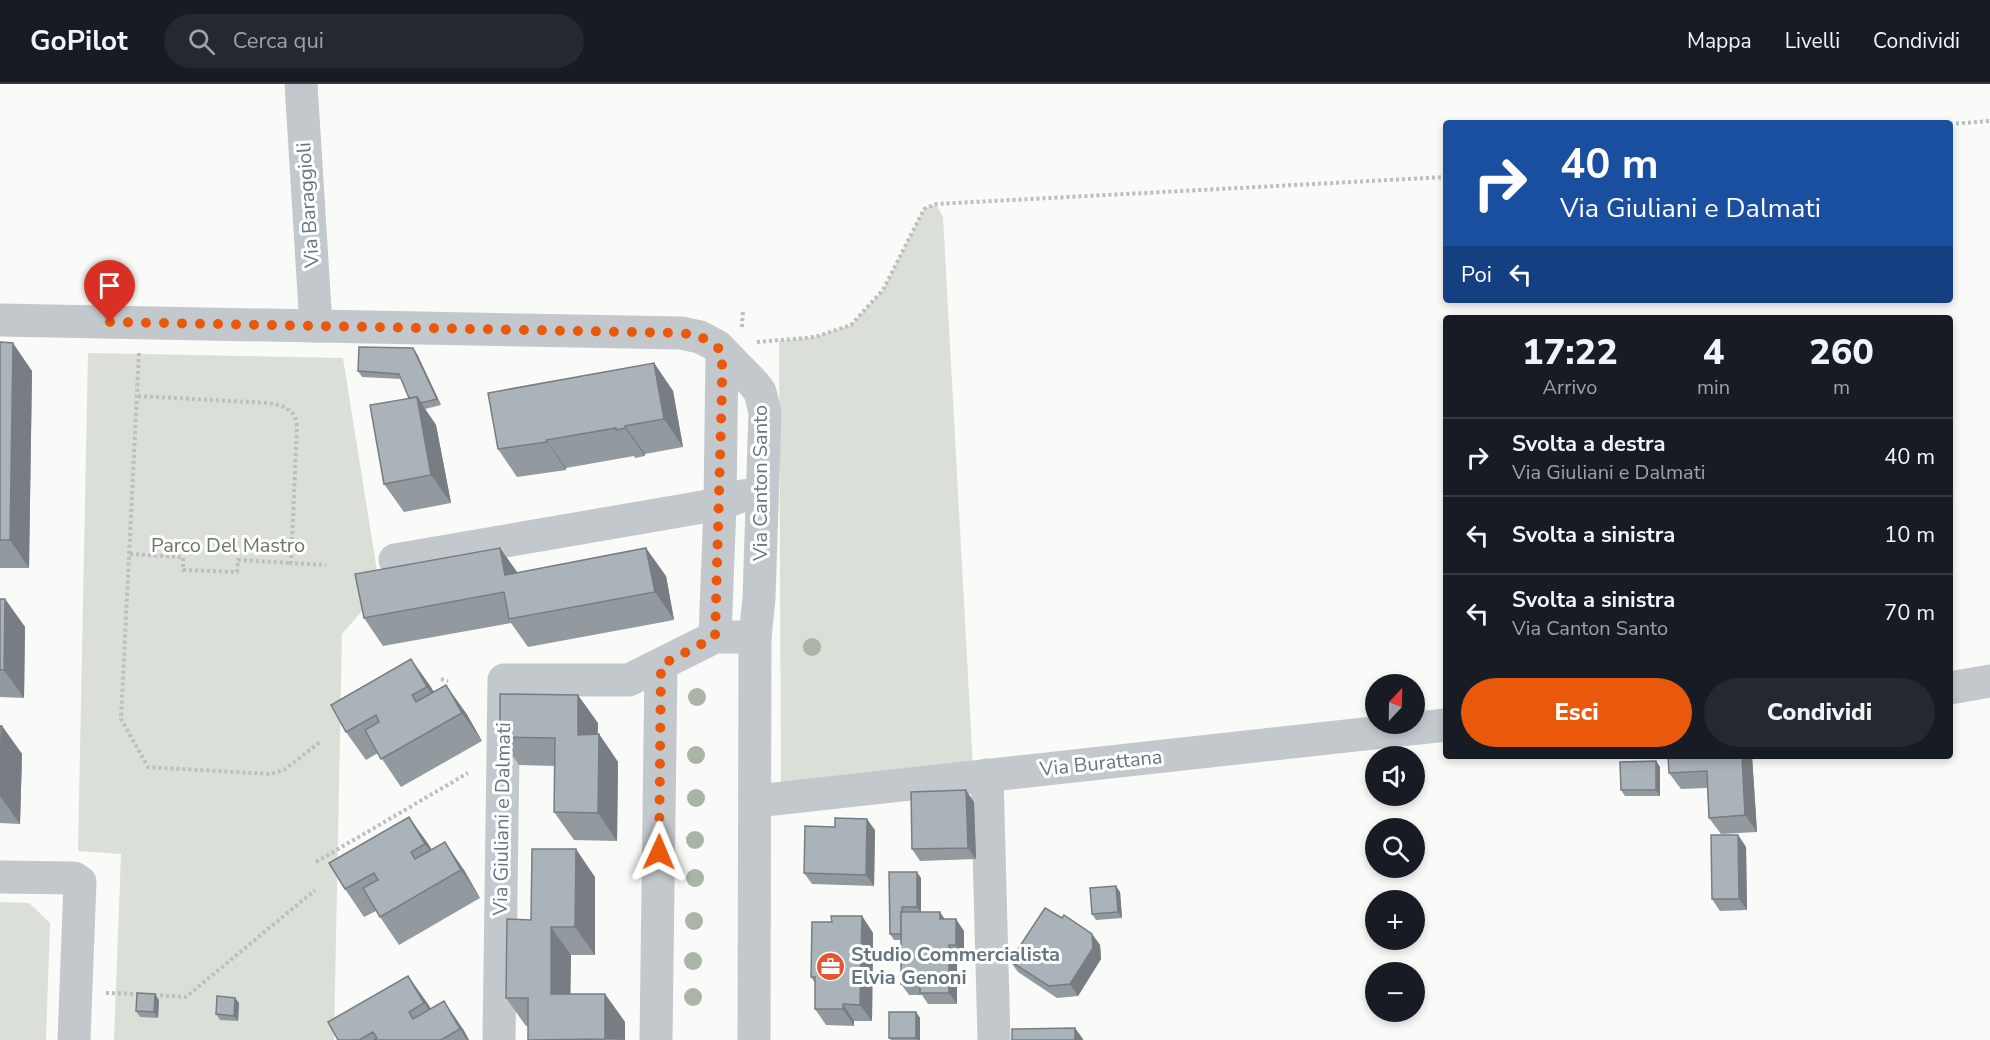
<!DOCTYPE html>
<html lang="it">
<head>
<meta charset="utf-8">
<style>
	:root { --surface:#171b24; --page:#242831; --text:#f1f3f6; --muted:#9ea1a6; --line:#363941; --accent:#ea580c }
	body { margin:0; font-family:"Nunito Sans",sans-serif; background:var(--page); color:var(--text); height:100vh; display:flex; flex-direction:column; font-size:22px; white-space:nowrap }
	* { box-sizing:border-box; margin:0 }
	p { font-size:20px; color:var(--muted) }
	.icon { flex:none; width:33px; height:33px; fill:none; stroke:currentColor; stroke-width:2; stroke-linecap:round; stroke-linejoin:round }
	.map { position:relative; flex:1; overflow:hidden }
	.panel { position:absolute; left:1443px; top:231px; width:510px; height:444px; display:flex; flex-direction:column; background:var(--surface); border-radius:6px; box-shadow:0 3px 9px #0003 }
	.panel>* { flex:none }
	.top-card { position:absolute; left:1443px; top:36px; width:510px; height:183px; border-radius:6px; box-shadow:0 3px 9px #0003; background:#1a4fa0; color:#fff; overflow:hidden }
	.needle { width:39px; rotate:22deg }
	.controls { position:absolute; left:1365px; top:590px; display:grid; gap:12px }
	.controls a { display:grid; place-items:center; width:60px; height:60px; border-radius:50%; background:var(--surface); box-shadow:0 3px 9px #0003; font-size:30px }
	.pin { position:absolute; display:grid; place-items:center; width:51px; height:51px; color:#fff; margin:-62px -26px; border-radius:50% 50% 50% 0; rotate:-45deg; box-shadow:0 0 6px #0007 }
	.pin .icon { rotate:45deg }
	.me { position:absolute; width:66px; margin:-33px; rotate:1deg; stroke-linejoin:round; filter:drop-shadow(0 0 4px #0008) }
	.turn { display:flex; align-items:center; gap:21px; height:126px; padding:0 18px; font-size:27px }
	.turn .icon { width:78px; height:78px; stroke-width:2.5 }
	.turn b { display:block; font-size:42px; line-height:51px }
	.then { display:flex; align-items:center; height:57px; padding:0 18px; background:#0003; gap:12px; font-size:22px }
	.eta { display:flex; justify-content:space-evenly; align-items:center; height:102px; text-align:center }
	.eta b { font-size:36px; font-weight:800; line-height:42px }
	.action { display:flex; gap:12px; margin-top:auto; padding:12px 18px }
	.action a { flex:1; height:69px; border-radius:36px; background:var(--accent); color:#fff; font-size:24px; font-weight:800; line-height:69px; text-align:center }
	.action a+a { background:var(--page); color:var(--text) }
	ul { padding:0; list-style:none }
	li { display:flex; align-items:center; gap:18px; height:78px; padding:0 18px; border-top:2px solid var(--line) }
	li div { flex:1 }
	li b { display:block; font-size:22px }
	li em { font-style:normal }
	header { display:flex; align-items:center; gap:36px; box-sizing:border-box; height:84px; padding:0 30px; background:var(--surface); border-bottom:2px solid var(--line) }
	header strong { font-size:28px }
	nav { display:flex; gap:33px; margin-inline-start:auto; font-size:21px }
	.search { width:420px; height:54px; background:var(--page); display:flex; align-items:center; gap:15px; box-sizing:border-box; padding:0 21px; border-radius:33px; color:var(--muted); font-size:22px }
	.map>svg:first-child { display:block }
	.green { fill:#dadfd7 }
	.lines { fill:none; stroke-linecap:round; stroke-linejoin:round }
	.path { stroke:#bbbfc2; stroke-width:4; stroke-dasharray:3 3; stroke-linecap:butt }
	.minor { stroke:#c3c8cc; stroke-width:33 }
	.tree { fill:#aab4a7 }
	.wall { fill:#929a9f }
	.shaded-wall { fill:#777d82 }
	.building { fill:#aab3b9; stroke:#777d82; stroke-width:1.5 }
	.route { stroke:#ea580c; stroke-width:10; stroke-dasharray:0 18 }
	.labels { text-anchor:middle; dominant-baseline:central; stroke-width:6; stroke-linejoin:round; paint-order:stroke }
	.street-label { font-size:20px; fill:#657683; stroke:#fff }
	.park-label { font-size:20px; fill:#687a64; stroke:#fff }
	.poi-label { font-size:20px; font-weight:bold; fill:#657683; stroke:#fff; text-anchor:start }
</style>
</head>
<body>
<header>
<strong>GoPilot</strong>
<div class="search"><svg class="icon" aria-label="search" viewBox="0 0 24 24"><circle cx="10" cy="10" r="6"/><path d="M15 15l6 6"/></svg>Cerca qui</div>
<nav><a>Mappa</a><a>Livelli</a><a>Condividi</a></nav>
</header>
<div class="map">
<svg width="1990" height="956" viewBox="0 0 1990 956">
	<rect width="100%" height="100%" fill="#fafaf8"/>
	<g class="green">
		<path d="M936 120 943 133 973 684 781 705 779 257 815 253 851 241 883 206 924 125Z"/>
		<path d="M88 269 343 274 380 506 342 550 334 956H114L121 770 78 767Z"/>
		<path d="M0 818 29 819 50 839 46 956H0Z"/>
	</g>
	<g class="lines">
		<g class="path">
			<path d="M1950 40 1990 37"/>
			<path d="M742 243 743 225"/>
			<path d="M757 258 815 253 851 241 883 206 924 125 936 120 1446 93"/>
			<path d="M139 269 121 635 148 683 270 690 284 686 320 658"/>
			<path d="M138 312 267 319C283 321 296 325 297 343L291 479 326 481"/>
			<path d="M130 470 183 473V486L237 488 238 476 291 479"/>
			<path d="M441 595 448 597"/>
			<path d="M316 778 468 689"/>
			<path d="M106 909 140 910"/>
			<path d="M154 911 186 913 315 806"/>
		</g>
		<g class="minor">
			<path d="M301 0 316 242"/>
			<path d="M0 236 681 249 700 253 717 262 754 300 760 308 765 328 759 514 755 553 754 956"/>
			<path d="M395 476 720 420C738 415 744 405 762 419"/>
			<path d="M715 553 720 420 722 268"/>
			<path d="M1950 604 1990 597"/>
			<path d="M987 691 994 956"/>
			<path d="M756 717 1446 641"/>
			<path d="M0 793 74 794 80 798 74 956"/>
			<path d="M499 956 504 596H629L715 553H755"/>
			<path d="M656 956 661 581"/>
		</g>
	</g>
	<g class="tree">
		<circle cx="812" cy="563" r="9"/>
		<circle cx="697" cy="613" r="9"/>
		<circle cx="696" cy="671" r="9"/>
		<circle cx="696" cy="714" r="9"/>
		<circle cx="695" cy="756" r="9"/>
		<circle cx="695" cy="794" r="9"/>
		<circle cx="694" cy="837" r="9"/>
		<circle cx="693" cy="877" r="9"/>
		<circle cx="693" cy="913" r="9"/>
	</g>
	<g class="wall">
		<path d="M0 258 32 287 29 484H0Z"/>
		<path d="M417 270 441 321 425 325 436 341 451 419 404 428 384 400 409 314 401 295 362 293 358 287Z"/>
		<path d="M654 279 673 307 683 363 645 370V372L635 374 634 372 566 384V386L517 393 498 365Z"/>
		<path d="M500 464 517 489 666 492 674 536 528 563 511 539 383 562 364 534Z"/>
		<path d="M0 515H5L25 543 24 614 0 613Z"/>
		<path d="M411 575 434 608 466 629 482 657 401 703 378 669 366 676 346 648Z"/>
		<path d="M598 639 597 650H599L618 678 617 757 574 756 554 728 555 682 519 681 500 653Z"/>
		<path d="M0 642H2L22 670 20 740 0 739Z"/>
		<path d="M1752 672 1757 748 1721 750 1709 734 1707 704 1681 705 1669 689Z"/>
		<path d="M1656 677 1660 683V712H1625L1621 706Z"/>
		<path d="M974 718 976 775 920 777 912 765Z"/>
		<path d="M409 733 432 766 464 786 480 814 399 861 376 827 364 833 345 805Z"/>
		<path d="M835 743 875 746 874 802 812 800 804 789Z"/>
		<path d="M1738 751 1746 763 1747 826 1720 827 1712 815Z"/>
		<path d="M889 788 921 794V828L945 835 964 847V872H957V920H928L922 911H909L901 900V856H894L890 850Z"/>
		<path d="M595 793V871H571L570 910H605L625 938V956H528V942H526L506 914 531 836Z"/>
		<path d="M1120 808 1122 834 1096 836 1092 830Z"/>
		<path d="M862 832 873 849 872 937H854V942L826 941 815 925V899L811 893 832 838Z"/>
		<path d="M1062 834 1092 850 1100 861 1101 875 1078 912 1057 914 1018 888 1010 877Z"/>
		<path d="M408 892 431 925 463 945 469 956H338Z"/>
		<path d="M235 914 239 919 238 937 220 936 216 930Z"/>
		<path d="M159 916 158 934 140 933 136 927Z"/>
		<path d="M916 928 920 934V956H891L889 954Z"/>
	</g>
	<g class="shaded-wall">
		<path d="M13 259 32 287 29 484 10 456Z"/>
		<path d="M413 264 417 270 441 321 437 315Z"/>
		<path d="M654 279 673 307 683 363 664 335Z"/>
		<path d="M417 313 436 341 451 419 431 391Z"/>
		<path d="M625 342 645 370V372L625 344Z"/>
		<path d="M546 356 566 384V386L547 358Z"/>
		<path d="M500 464 520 492 505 491Z"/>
		<path d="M646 464 666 492 674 536 655 508Z"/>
		<path d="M5 515 25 543 24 614 4 586Z"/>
		<path d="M411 575 431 603 446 631 427 603Z"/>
		<path d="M446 601 466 629 482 657 462 629Z"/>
		<path d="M578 611 598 639 597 679 578 651Z"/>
		<path d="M2 642 22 670 20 740 0 712Z"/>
		<path d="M599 650 618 678 617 757 598 729Z"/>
		<path d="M1742 672H1752L1757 748 1745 731Z"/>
		<path d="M1656 677 1660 683V712L1656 706Z"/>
		<path d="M966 706 974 718 976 775 968 764Z"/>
		<path d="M409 733 429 761 445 788 425 760Z"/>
		<path d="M867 735 875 746 874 802 866 791Z"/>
		<path d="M1738 751 1746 763 1747 826 1739 815Z"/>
		<path d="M445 758 464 786 480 814 461 786Z"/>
		<path d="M576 765 595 793V871L575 843Z"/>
		<path d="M917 788 921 794V829L917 823Z"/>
		<path d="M1116 802 1120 808 1122 834 1118 828Z"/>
		<path d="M940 828 948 840 940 835Z"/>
		<path d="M862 832 873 849 872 937 860 921Z"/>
		<path d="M956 835 964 847V872L956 861Z"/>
		<path d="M551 843 571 871 570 938 551 910Z"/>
		<path d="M1092 850 1100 861 1101 875 1078 912 1070 900Z"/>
		<path d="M949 861 957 872V920L949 909Z"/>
		<path d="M408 892 428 920 444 947 424 919Z"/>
		<path d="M155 910 159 916 158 934 154 928Z"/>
		<path d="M605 910 625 938V956L605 955Z"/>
		<path d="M235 914 239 919 238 937 234 932Z"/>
		<path d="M444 917 463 945 469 956H467L460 945Z"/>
		<path d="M843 920 854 937V942L843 925Z"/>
		<path d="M916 928 920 934V956H918L916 954Z"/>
		<path d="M1075 944 1083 955V956H1075Z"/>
	</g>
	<g class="building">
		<path d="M0 258 13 259 10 456H0Z"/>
		<path d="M359 263 413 264 437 315 421 319 417 313 409 314 399 290 358 287Z"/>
		<path d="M654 279 664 335 625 342V344L616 346V344L546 356 547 358 498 365 488 309Z"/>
		<path d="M417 313 431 391 384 400 370 321Z"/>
		<path d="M500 464 505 491 646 464 655 508 509 535 504 508 364 534 355 490Z"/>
		<path d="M0 515H5L4 586H0Z"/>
		<path d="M411 575 427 603 412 611 416 618 446 601 462 629 381 675 365 646 379 638 376 631 346 648 331 621Z"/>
		<path d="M500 610 578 611V651L599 650 598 729 554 728 555 654 500 653Z"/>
		<path d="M0 642H2L0 712Z"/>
		<path d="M1668 672H1742L1745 731 1709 734 1707 687 1669 689Z"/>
		<path d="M1656 677V706H1621L1620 678Z"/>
		<path d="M966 706 968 764 912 765 911 708Z"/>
		<path d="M409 733 425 760 411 768 415 775 445 758 461 786 380 833 363 804 378 796 374 789 345 805 329 779Z"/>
		<path d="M835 734 867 735 866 791 804 789 805 742 835 743Z"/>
		<path d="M1711 751H1738L1739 815H1712Z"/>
		<path d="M532 765H576L575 843H551V910H605V955L528 956V914H506L507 835 531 836Z"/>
		<path d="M889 788H917V823H902V828H901V850H890Z"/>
		<path d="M1116 802 1118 828 1092 830 1090 804Z"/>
		<path d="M1045 824 1062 834 1064 831 1092 850 1093 864 1070 900 1049 902 1010 877Z"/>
		<path d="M901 828H940V835H956V861H949V909H920V900H901Z"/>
		<path d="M831 832H862L860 921 843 920V925H815V893H811L812 838H832Z"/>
		<path d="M408 892 424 919 409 928 413 935 444 917 460 945 441 956H374L377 954 373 948 359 956H338L328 938Z"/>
		<path d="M137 909 155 910 154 928 136 927Z"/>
		<path d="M217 912 235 914 234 932 216 930Z"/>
		<rect x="889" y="928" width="27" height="26"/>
		<path d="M1075 944V956H1012V945Z"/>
	</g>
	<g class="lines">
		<path class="route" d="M110 238 681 249C698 251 710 255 722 268V304L715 553 661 581 659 768"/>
	</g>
	<defs>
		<symbol id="office-disc" viewBox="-11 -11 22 22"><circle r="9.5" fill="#e4572e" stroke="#fff"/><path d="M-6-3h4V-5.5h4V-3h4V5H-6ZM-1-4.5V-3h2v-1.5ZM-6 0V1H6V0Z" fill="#fff"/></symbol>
	</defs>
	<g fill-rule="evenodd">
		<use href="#office-disc" x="814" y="866" width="33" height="33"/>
	</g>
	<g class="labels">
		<g class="street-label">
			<text transform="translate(308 121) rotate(-94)">Via Baraggioli</text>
			<text transform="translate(760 399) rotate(-90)">Via Canton Santo</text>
			<text transform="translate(1101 679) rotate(-6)">Via Burattana</text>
			<text transform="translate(502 735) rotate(-89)">Via Giuliani e Dalmati</text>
		</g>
		<g class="park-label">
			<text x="228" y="461">Parco Del Mastro</text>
		</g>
		<g class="poi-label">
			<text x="851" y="870">Studio Commercialista<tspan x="851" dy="23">Elvia Genoni</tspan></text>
		</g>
	</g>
</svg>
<div class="controls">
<a><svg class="needle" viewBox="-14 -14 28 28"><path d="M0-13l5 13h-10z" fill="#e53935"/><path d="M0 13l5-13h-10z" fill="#9ea1a6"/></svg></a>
<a><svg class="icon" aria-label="sound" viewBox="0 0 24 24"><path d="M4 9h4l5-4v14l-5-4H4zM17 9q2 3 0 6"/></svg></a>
<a><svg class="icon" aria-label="search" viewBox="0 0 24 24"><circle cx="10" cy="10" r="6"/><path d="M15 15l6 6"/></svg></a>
<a>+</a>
<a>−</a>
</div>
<div class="pin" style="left:110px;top:238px;background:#d93025"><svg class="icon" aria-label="arrive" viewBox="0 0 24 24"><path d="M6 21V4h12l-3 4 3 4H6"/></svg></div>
<svg class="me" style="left:659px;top:768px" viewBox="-20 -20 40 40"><path d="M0-17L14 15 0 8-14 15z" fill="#ea580c" stroke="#fff" stroke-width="4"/></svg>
<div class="top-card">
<div class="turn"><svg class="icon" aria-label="right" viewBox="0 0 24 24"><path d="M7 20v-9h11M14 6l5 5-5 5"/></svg><div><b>40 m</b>Via Giuliani e Dalmati</div></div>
<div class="then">Poi<svg class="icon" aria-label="left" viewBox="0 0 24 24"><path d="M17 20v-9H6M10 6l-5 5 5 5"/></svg></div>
</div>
<section class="panel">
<div class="eta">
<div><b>17:22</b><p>Arrivo</p></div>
<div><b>4</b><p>min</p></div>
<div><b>260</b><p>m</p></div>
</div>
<ul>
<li><svg class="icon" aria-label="right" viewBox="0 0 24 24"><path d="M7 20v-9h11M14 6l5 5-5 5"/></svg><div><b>Svolta a destra</b><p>Via Giuliani e Dalmati</p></div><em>40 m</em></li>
<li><svg class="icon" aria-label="left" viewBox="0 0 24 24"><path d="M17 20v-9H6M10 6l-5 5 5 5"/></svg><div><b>Svolta a sinistra</b></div><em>10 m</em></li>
<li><svg class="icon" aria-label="left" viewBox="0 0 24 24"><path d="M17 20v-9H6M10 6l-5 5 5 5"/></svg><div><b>Svolta a sinistra</b><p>Via Canton Santo</p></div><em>70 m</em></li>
</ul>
<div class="action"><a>Esci</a><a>Condividi</a></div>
</section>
</div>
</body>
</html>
